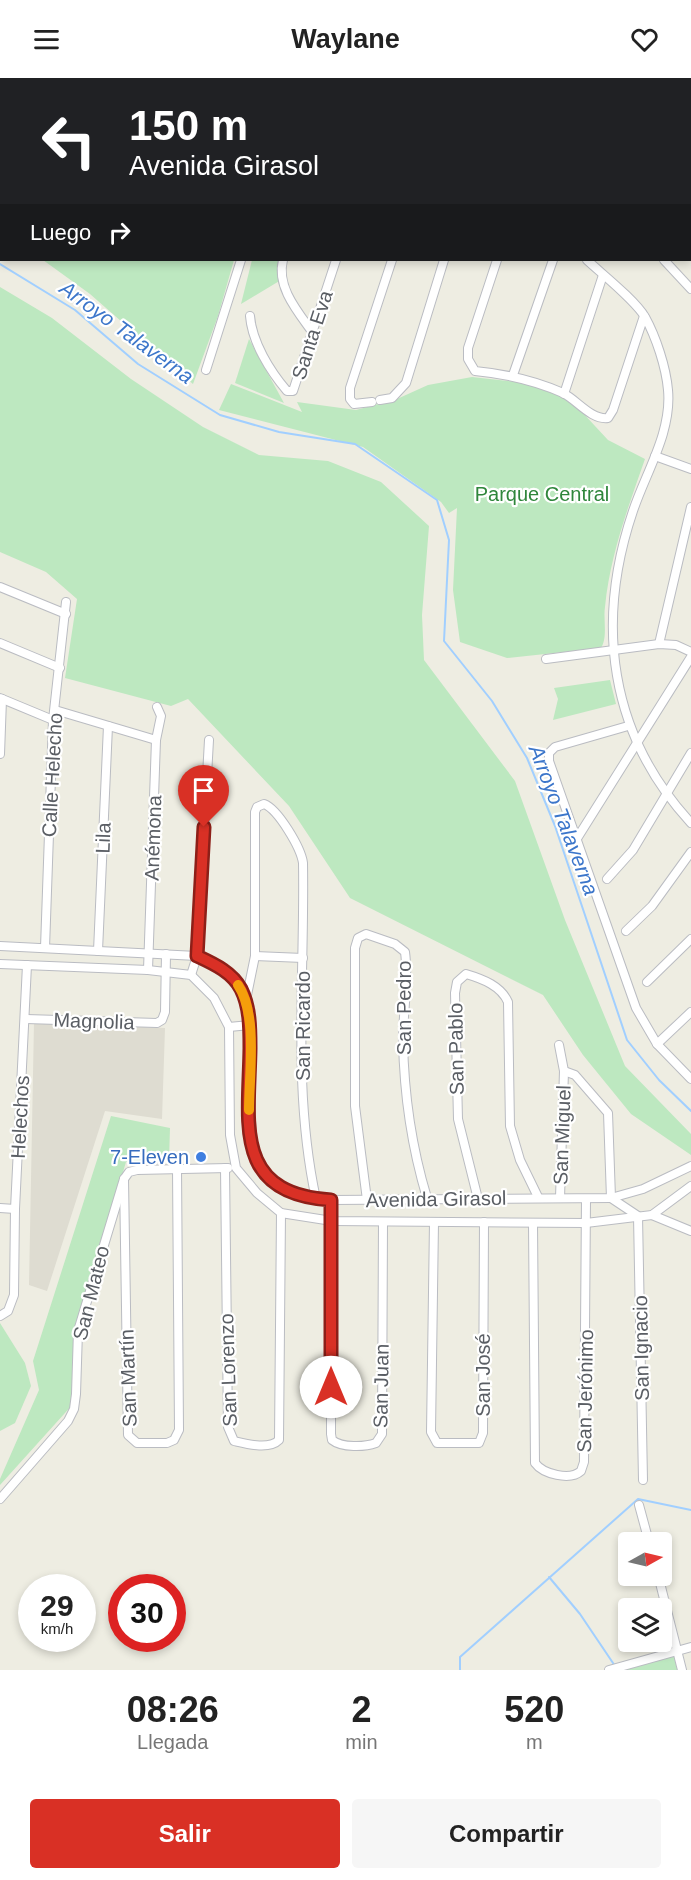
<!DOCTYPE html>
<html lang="es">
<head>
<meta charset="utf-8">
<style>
	:root { --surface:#fff; --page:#f6f6f6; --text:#222; --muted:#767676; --accent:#d93025 }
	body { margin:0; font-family:Helvetica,sans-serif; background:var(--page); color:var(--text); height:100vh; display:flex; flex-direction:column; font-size:22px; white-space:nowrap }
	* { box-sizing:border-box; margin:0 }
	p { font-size:20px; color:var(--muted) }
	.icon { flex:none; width:33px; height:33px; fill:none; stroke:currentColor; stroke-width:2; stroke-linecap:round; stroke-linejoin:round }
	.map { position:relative; height:1592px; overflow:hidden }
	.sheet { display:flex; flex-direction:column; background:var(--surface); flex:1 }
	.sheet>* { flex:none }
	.banner { position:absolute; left:0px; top:0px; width:692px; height:183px; box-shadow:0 3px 9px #0003; background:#202124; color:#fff; overflow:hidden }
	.needle { width:39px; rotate:82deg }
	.buttons { position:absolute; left:618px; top:1454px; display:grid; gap:12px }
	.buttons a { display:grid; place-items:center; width:54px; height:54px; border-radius:6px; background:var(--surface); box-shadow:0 3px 9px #0003; font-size:30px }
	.speed { position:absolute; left:18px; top:1496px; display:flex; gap:12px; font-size:30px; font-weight:700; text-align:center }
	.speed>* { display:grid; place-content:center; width:78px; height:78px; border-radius:50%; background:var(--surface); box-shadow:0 3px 9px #0003; line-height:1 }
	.speed small { font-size:15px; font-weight:400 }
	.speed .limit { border:9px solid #d22; background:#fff; color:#111 }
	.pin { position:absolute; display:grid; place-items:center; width:51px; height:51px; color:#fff; margin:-62px -26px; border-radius:50% 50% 50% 0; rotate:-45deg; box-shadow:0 0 6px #0007 }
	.pin .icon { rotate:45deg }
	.me { position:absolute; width:66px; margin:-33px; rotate:0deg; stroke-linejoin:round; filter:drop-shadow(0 0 4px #0008) }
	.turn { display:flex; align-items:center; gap:21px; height:126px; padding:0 30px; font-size:27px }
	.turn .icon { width:78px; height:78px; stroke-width:2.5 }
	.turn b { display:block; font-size:42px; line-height:51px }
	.then { display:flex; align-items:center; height:57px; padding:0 30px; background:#0003; gap:12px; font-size:22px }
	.eta { display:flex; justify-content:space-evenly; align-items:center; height:102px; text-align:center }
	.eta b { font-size:36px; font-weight:700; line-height:42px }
	.button { display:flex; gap:12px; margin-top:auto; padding:12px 30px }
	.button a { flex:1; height:69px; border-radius:6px; background:var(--accent); color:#fff; font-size:24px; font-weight:700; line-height:69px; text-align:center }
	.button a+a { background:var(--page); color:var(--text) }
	header { display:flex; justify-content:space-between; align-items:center; height:78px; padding:0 30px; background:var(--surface); font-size:27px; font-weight:700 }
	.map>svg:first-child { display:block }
	.education { fill:#dedcd1 }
	.green { fill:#bde8c0 }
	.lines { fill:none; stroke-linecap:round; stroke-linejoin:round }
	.stream { stroke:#a1cfff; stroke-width:2 }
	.minor-casing { stroke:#babcc2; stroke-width:10 }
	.minor { stroke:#fff; stroke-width:8 }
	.route-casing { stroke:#8d1f18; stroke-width:15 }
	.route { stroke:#d93025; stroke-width:10 }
	.slow { stroke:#f59e0b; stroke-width:10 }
	.shop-dot { fill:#3f7fe0; stroke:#fff; stroke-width:2 }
	.labels { text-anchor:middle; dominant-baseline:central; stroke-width:4.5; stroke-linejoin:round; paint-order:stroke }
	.street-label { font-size:20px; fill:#5a5e64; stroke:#fff }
	.park-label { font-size:20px; fill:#2f863b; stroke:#fff }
	.shop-label { font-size:20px; fill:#366cbe; stroke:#fff; text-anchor:end }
	.water-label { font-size:21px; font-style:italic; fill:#3c76ca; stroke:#fff }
</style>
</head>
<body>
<header><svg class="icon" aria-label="menu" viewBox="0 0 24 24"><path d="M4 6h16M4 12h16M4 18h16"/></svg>Waylane<svg class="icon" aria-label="heart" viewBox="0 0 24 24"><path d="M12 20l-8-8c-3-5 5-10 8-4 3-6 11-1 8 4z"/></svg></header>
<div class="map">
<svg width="691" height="1592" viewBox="0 0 691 1592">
	<rect width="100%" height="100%" fill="#eeede2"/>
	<path class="education" d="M34 944 165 950 162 1041 105 1033 47 1213 29 1207Z"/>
	<g class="green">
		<path d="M0 0H279L2 2 1 160Z"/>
		<path d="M43 182H234L218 238 193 306 90 216Z"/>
		<path d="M252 182H281L277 192 281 202 241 226Z"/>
		<path d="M0 209 52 240 131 301 203 349 259 377 328 383 381 404 429 448 422 537 424 582 515 703 565 842 625 988 691 1056V1077L631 1036 583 977 543 917 350 820 289 728 188 621 171 628 65 600 77 521 46 494 0 474Z"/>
		<path d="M249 261 284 325 235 305Z"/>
		<path d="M472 299 525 305 562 319 582 334 608 362 645 381C628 429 610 478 605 529 603 541 608 559 601 570L507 580 460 564 453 512 457 430 449 435 441 424 363 369 219 332 231 306 302 334 297 324 356 332 397 321 428 307Z"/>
		<path d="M610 602 616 626 553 642 558 621 554 610Z"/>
		<path d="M111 1038 170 1050 169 1083 126 1084 76 1252 74 1325 0 1407V1401L39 1312 33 1283Z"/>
		<path d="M0 1245 25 1285 31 1308 15 1345 0 1353Z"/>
		<path d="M674 1573 679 1592H615Z"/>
	</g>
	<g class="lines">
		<g class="stream">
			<path d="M0 186 75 232 138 286 220 337 279 354 355 366 437 422 449 462 444 563 492 623 527 680 555 748 627 962 659 1002 691 1033"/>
			<path d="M549 1499 580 1536 615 1588"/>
			<path d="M460 1592V1579L638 1421 691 1432"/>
		</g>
		<defs>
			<g id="minor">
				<path d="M289 2V0"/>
				<path d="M346 2 347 0"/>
				<path d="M402 2V0"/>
				<path d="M456 2 457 0"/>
				<path d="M514 2 515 0"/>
				<path d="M572 2 573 0"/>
				<path d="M629 2 630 0"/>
				<path d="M283 182C276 209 298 234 313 255"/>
				<path d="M497 182 468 270V281L475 293C506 296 534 302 563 315 577 322 591 342 608 340L613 332 644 238"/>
				<path d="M587 182C602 196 635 222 645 239 656 259 666 289 668 312 672 354 646 394 633 433 595 545 609 656 691 745"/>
				<path d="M664 182 691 211"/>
				<path d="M250 238C252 264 270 293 287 313H293L336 182"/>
				<path d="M206 292 241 182"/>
				<path d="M513 297 553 182"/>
				<path d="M564 316 603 197"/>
				<path d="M380 322 392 320 406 305 444 182"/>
				<path d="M372 324 354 326 350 321V310L392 182"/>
				<path d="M655 378 691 391"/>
				<path d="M0 509 66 536"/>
				<path d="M0 565 60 590"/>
				<path d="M659 566 691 429"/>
				<path d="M546 581 659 566 676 567 691 574"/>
				<path d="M0 620 53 642"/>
				<path d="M55 632 156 662"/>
				<path d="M628 648 555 669 549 675V683L636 930 657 966 691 1001"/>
				<path d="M0 676 2 621"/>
				<path d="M576 762 691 579"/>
				<path d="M607 801 633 772 691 675"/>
				<path d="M626 853 652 828 691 774"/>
				<path d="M0 868 197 878C214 886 232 894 241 911 250 929 250 950 250 970 249 1046 231 1115 331 1122L611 1120 643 1111 691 1088"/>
				<path d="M45 870 53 642 66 524"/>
				<path d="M98 873 108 648"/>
				<path d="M255 878 303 880"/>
				<path d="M0 886 148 892 191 897 214 920 229 949 230 1057 236 1090 257 1115 281 1135 332 1143 586 1145 652 1137 691 1108"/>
				<path d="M148 892 156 662 161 638 157 629"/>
				<path d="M191 897 197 878 209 662"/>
				<path d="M647 904 691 861"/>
				<path d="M246 922 255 878V734L257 729 264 726C278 731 301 770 303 785 305 897 292 1011 316 1121"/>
				<path d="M26 941 157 945 162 942 165 934 166 876"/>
				<path d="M229 949 250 947"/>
				<path d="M657 966 691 934"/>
				<path d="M559 967 564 993 560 1120"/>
				<path d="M564 993 575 997 608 1035 611 1120 638 1138 643 1402"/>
				<path d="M225 1090 228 1349 234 1363C247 1366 269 1372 279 1362L281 1135"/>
				<path d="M124 1101 128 1357 137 1365H167L174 1362 179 1352 177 1090"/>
				<path d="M478 1121 458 1041 455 915 457 904 466 896C483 901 501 908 508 924L510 1048 520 1082 538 1119"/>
				<path d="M331 1122V1356L332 1362C342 1370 365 1369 376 1365L382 1356 383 1144"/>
				<path d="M367 1122 355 1028V870L358 860 366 856 395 866 405 874C409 903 403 933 403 962 404 1017 411 1067 427 1120"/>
				<path d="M0 1130 15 1131"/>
				<path d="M652 1137 691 1153"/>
				<path d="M434 1144 431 1354 437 1365H479L483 1355 484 1144"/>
				<path d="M533 1145 535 1385C543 1396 570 1403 581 1393L584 1384 586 1121"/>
				<path d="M0 1238 8 1233 14 1217 15 1131 27 887"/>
				<path d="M0 1421 68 1343 74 1331 76 1316 78 1253 124 1101 129 1094 137 1092 228 1090"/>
				<path d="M639 1427 649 1464"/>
				<path d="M658 1497 682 1592"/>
				<path d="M609 1592 691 1569"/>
			</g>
		</defs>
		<use href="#minor" class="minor-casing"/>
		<use href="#minor" class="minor"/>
	</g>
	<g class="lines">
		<defs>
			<path id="route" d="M204 749 197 878C214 886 232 894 241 911 250 929 250 950 250 970 249 1045 232 1116 331 1122V1309"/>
		</defs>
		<use href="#route" class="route-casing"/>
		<use href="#route" class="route"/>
		<path class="slow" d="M238 907C258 936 249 997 249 1032"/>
	</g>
	<circle class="shop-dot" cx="201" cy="1079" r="6"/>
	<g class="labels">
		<g class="street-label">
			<text transform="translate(312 257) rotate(-72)">Santa Eva</text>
			<text transform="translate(52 697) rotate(-87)">Calle Helecho</text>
			<text transform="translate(103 760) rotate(-88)">Lila</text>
			<text transform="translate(153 760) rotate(-88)">Anémona</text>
			<text transform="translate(404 930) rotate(-90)">San Pedro</text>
			<text transform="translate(94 943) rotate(2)">Magnolia</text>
			<text transform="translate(303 948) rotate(-90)">San Ricardo</text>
			<text transform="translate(456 971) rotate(-91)">San Pablo</text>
			<text transform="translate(20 1039) rotate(-87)">Helechos</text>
			<text transform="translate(562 1057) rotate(-88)">San Miguel</text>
			<text transform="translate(436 1121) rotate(-1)">Avenida Girasol</text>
			<text transform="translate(91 1215) rotate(-76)">San Mateo</text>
			<text transform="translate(641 1270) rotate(-91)">San Ignacio</text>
			<text transform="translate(228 1292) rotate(-92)">San Lorenzo</text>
			<text transform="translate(483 1297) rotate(-90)">San José</text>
			<text transform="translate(128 1300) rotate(-92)">San Martín</text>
			<text transform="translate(381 1308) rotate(-89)">San Juan</text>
			<text transform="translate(585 1313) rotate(-89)">San Jerónimo</text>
		</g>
		<g class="park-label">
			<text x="542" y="416">Parque Central</text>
		</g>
		<g class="shop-label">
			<text x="189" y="1079">7-Eleven</text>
		</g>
		<g class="water-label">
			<text transform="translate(127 254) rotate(36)">Arroyo Talaverna</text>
			<text transform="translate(564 742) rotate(69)">Arroyo Talaverna</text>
		</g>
	</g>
</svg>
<div class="buttons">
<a><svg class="needle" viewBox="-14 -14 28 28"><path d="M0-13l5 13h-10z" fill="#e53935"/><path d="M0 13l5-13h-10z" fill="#767676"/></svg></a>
<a><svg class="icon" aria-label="layers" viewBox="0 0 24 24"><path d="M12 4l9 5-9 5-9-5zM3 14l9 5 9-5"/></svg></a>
</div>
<div class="speed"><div>29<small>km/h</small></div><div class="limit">30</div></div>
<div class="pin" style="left:204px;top:749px;background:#d93025"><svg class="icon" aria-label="arrive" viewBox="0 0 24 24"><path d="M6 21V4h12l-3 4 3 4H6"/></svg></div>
<svg class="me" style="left:331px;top:1309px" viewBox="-20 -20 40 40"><circle r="19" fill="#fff"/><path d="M0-13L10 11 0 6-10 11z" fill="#d93025"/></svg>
<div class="banner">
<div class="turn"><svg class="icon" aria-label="left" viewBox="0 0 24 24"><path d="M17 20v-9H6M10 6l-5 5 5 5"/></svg><div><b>150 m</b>Avenida Girasol</div></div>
<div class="then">Luego<svg class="icon" aria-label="right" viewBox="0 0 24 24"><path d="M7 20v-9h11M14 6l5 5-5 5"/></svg></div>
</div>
</div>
<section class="sheet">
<div class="eta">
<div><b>08:26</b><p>Llegada</p></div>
<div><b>2</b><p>min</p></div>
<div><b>520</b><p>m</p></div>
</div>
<div class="button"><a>Salir</a><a>Compartir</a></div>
</section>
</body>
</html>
